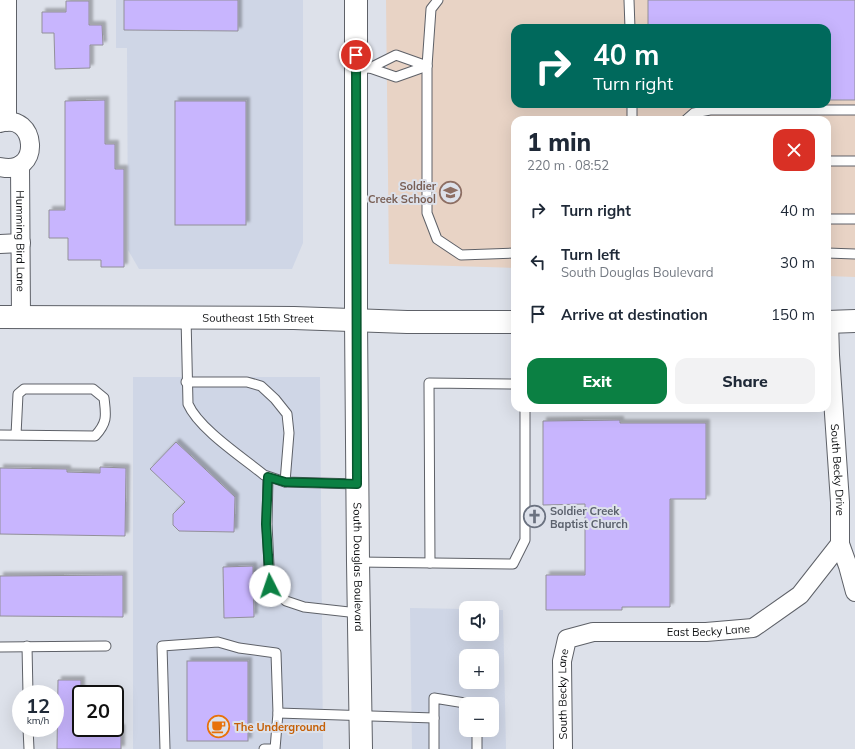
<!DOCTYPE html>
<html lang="en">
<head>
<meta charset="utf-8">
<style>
	:root { --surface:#fff; --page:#f2f2f3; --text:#1f2937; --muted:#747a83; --accent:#0b8043 }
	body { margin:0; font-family:Mulish,sans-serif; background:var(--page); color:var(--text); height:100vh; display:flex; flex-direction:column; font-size:15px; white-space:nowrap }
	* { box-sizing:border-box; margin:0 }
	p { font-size:13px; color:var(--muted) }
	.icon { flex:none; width:22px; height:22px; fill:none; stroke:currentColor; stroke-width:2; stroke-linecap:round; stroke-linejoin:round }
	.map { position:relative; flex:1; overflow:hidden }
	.details { position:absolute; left:511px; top:116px; width:320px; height:296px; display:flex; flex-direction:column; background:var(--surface); border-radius:12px; box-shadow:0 4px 16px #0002 }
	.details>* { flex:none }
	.banner { position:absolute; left:511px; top:24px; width:320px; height:84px; border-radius:12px; box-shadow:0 4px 16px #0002; background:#00695c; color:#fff; overflow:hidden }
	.controls { position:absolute; left:459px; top:601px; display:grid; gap:8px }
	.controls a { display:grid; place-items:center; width:40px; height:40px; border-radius:8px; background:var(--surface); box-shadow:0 4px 16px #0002; font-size:20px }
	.speed { position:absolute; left:12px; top:685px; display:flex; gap:8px; font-size:20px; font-weight:700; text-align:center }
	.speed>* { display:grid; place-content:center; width:52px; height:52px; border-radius:50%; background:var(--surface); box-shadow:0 4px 16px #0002; line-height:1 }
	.speed small { font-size:10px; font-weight:400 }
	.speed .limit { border:2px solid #111; border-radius:6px; background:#fff; color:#111 }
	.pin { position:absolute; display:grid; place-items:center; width:34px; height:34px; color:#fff; margin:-17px; border:2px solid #fff; border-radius:50%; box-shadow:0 1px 4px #0007 }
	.me { position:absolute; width:44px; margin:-22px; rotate:356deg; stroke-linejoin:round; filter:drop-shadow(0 0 3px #0008) }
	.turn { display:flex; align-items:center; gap:14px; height:84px; padding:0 16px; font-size:18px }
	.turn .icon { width:52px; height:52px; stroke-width:2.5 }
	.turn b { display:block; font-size:28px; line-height:34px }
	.round { display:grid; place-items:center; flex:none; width:42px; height:42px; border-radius:12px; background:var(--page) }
	.overview { display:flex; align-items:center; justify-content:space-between; height:68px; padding:0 16px }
	h1 { font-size:24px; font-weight:800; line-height:30px }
	.primary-button { display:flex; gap:8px; margin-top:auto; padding:8px 16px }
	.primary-button a { flex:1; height:46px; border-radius:12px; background:var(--accent); color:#fff; font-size:16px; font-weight:800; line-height:46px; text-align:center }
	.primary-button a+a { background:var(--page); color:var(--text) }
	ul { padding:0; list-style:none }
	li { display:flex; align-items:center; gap:12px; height:52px; padding:0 16px }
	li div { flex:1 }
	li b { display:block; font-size:15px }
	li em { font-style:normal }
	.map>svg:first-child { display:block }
	.built { fill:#cfd6e6; fill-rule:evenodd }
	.education { fill:#e8d3c5; fill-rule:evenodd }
	.building { fill:#c8b5fe; stroke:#929099; filter:url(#shadow) }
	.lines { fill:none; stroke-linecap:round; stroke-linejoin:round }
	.service-casing { stroke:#5e6168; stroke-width:11 }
	.minor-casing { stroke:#5e6168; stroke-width:20 }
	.secondary-casing { stroke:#5e6168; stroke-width:24 }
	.primary-casing { stroke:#5e6168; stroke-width:24 }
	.service { stroke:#fff; stroke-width:9 }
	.minor { stroke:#fff; stroke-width:18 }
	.secondary { stroke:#fff; stroke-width:22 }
	.primary { stroke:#fff; stroke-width:22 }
	.route-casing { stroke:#07532c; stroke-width:10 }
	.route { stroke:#0b8043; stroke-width:7 }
	.labels { text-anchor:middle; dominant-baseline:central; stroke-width:4; stroke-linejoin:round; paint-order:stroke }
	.education-label { font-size:11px; font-weight:bold; fill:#785e54; stroke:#dde1ea; text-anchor:end }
	.street-label { font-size:11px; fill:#0f1113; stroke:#dde1ea }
	.worship-label { font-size:11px; font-weight:bold; fill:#5b616d; stroke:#dde1ea; text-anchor:start }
	.food-label { font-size:11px; font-weight:bold; fill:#c56008; stroke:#dde1ea; text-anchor:start }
</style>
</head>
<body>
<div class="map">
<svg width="855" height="749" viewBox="0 0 855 749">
	<defs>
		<filter id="shadow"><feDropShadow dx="3.5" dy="-3.5" stdDeviation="1" flood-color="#0004"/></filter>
	</defs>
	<rect width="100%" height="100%" fill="#dde1ea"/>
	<g class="built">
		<path d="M116 0H303V243L292 269H139L128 250 127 48H116Z"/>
		<path d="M133 377H320L323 749H133Z"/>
		<path d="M410 608 466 609V634H492V610H503L506 749H412ZM466 656H492V682H466ZM466 704H492V730H466Z"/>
	</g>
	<path class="education" d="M386 0H855V277L827 276V120H515V268L389 264ZM515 28H827V104H515Z"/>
	<g class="building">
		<path d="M124 0H238V31L124 30Z"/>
		<path d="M648 0H855V100H827V28H648Z"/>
		<path d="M66 1H89V25H102L103 45H90V68L55 69 54 33H42V12H66Z"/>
		<path d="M105 100V144H115V169H124V267H101V260H68V238H49V210H65V101Z"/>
		<rect x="175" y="101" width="71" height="124"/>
		<path d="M620 420V423H706V499H670V607H622V610H546V575H585V504L543 505V421Z"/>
		<path d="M176 442 235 497 234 532 179 531 173 525V514L185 502 150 469Z"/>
		<path d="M100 467 126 468 125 536 0 534V468L67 469V472L100 473Z"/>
		<path d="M253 566 254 617 224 618 223 567Z"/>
		<path d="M123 575V617L0 616V576Z"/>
		<rect x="187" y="661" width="61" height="80"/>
		<path d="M58 680H81V728H121V749H57Z"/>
	</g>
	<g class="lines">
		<defs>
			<g id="service">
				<path d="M438 0 431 9 427 66V213L437 239 461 255 515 253"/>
				<path d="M629 0 630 28"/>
				<path d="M370 68 396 77 427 66"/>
				<path d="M356 69 370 68 396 55 427 66"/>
				<path d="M632 104V120"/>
				<path d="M686 120 694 113 710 110H855"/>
				<path d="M827 161H855"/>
				<path d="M827 219H855"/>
				<path d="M827 253 855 254"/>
				<path d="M186 317 188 404C199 429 242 457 264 475L285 482 357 484"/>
				<path d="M186 382H247L261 386 275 399 287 414 289 433 285 482"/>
				<path d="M0 435 95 436C108 422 106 415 104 398L93 389H24L18 394 16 435"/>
				<path d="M268 477 267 524 270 586 286 601 304 607 358 613"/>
				<path d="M358 562 513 564 525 540V408"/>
				<path d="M430 563 429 383 515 384"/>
				<path d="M27 646 28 694"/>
				<path d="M0 647 106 646"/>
				<path d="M278 713 434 718"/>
				<path d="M28 728 29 749"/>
				<path d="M477 730V749"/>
				<path d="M165 749 162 646 218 642 239 648 276 653 278 713 275 749H264"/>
				<path d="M434 749V698L471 704"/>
			</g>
			<g id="minor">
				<path d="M7 122V0"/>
				<path d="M0 123C37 111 43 177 0 167"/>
				<path id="s1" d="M20 165 21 317"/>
				<path d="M0 244 21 243"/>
				<path id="s2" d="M829 322 830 355 840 502V544L848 566 855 592"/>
				<path id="s3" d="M563 749 562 661 567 639 593 632H706L753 628 800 595 840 544"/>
			</g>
			<g id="secondary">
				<path id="s4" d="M0 317 294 318 407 322H515"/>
				<path d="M356 320V0"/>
				<path d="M827 322 855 321"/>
			</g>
			<g id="primary">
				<path id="s5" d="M356 320 358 562 361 749"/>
			</g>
		</defs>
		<use href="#service" class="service-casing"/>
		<use href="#minor" class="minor-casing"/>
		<use href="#secondary" class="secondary-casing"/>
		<use href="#primary" class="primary-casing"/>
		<use href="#service" class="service"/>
		<use href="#minor" class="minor"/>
		<use href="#secondary" class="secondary"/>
		<use href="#primary" class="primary"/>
	</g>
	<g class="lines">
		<defs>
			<path id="route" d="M270 586 266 524 268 477 285 482 357 484 356 55"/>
		</defs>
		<use href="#route" class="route-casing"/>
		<use href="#route" class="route"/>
	</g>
	<defs>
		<symbol id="school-ring" viewBox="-11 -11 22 22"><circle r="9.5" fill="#dde1ea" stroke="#8d6e63" stroke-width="1.5"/><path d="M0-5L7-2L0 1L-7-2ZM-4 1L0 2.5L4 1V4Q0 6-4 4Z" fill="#8d6e63"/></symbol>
		<symbol id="church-ring" viewBox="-11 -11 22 22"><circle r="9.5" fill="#dde1ea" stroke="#6b7280" stroke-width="1.5"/><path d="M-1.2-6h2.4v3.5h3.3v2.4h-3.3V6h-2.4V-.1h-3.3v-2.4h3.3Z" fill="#6b7280"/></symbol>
		<symbol id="cafe-ring" viewBox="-11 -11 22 22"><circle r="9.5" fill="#dde1ea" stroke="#e8710a" stroke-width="1.5"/><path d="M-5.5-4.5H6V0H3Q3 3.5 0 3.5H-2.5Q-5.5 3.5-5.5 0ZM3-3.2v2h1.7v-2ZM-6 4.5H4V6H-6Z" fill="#e8710a"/></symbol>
	</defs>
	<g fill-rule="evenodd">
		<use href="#school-ring" x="438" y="180" width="25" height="25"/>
		<use href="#church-ring" x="522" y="504" width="25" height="25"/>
		<use href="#cafe-ring" x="206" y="714" width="25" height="25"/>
	</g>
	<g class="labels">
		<g class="education-label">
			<text x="436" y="186">Soldier<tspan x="436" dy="13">Creek School</tspan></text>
		</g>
		<g class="street-label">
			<text stroke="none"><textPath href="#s1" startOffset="76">Humming Bird Lane</textPath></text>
			<text stroke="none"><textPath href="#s4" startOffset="258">Southeast 15th Street</textPath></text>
			<text stroke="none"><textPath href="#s2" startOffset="148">South Becky Drive</textPath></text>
			<text stroke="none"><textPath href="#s5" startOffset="247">South Douglas Boulevard</textPath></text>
			<text stroke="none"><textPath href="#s3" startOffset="253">East Becky Lane</textPath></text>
			<text stroke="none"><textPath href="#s3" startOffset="55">South Becky Lane</textPath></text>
		</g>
		<g class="worship-label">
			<text x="550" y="511">Soldier Creek<tspan x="550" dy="13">Baptist Church</tspan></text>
		</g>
		<g class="food-label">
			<text x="234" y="727">The Underground</text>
		</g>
	</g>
</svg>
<div class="controls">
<a><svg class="icon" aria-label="sound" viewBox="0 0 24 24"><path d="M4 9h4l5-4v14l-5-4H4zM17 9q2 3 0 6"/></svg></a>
<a>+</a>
<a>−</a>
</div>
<div class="speed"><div>12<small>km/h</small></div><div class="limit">20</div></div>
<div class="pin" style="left:356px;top:55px;background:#d93025"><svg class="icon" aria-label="arrive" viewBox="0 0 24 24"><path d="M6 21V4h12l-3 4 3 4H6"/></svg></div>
<svg class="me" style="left:270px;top:586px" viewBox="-20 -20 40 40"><circle r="19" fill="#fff"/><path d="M0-13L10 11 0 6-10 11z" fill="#0b8043"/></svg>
<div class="banner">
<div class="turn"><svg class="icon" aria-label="right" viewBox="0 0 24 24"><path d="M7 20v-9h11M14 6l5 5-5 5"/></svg><div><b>40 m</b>Turn right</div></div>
</div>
<section class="details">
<div class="overview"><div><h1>1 min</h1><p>220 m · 08:52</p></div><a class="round" style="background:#d93025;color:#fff"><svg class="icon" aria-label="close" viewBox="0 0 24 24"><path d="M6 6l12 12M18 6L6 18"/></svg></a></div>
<ul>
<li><svg class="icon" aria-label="right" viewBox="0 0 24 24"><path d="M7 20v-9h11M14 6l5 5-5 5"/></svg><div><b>Turn right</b></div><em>40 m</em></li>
<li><svg class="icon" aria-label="left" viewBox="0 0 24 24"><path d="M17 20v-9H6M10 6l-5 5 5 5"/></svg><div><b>Turn left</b><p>South Douglas Boulevard</p></div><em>30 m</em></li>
<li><svg class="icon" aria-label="arrive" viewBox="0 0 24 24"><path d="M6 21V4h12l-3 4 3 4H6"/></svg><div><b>Arrive at destination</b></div><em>150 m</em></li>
</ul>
<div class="primary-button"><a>Exit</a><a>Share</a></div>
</section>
</div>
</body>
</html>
